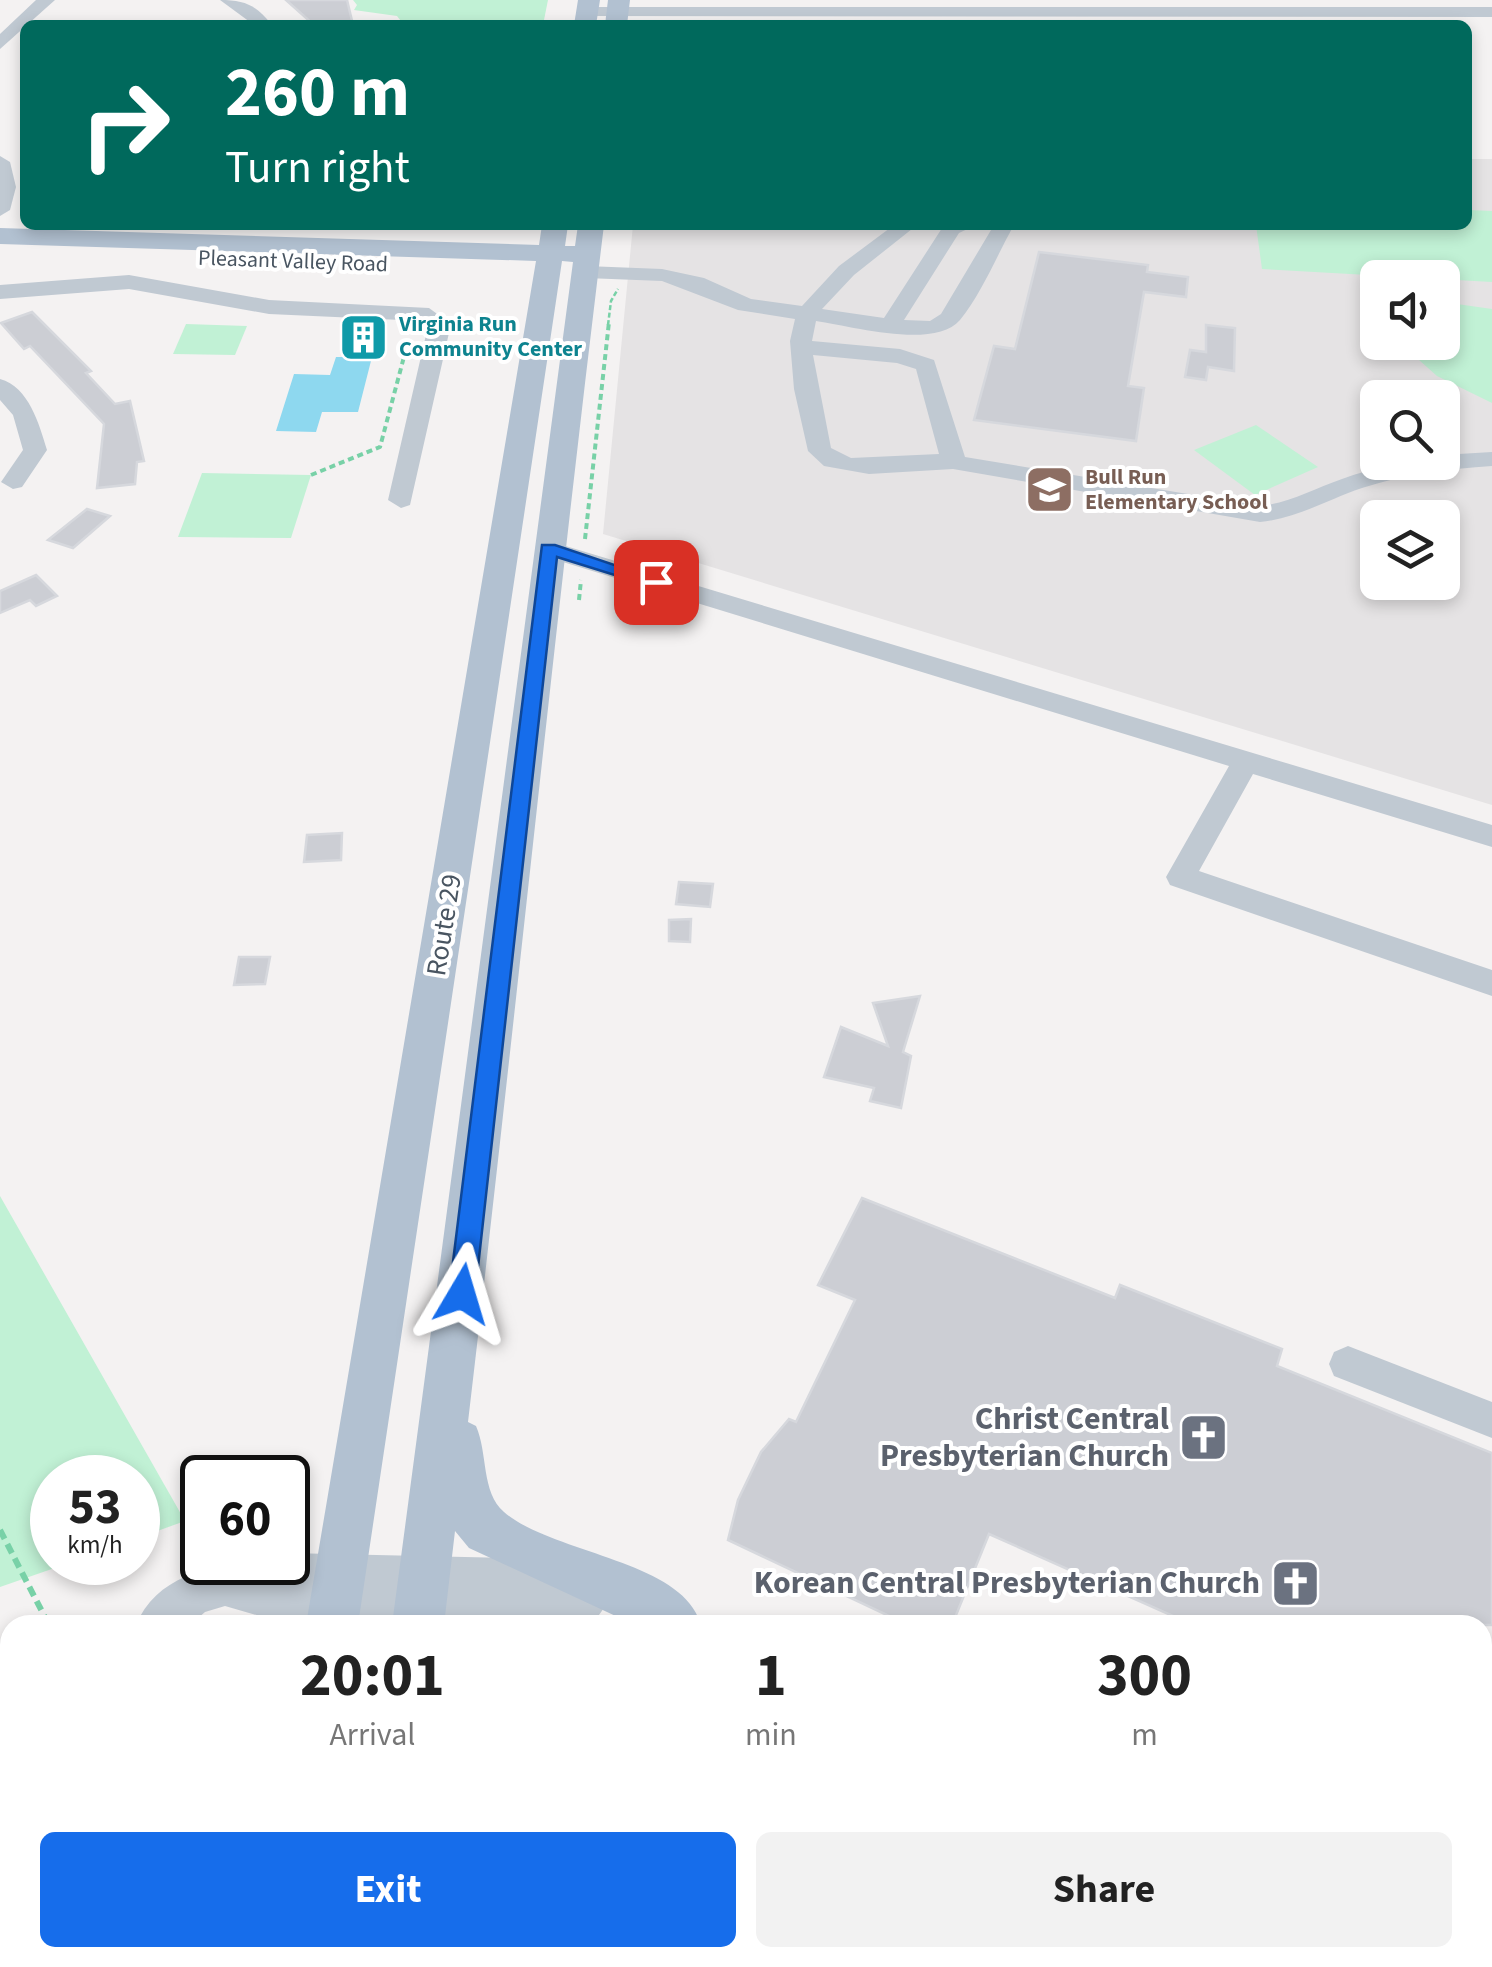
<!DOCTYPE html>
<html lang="en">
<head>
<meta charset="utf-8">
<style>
	:root { --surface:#fff; --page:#f2f2f2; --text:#222; --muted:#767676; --accent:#166deb }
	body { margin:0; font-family:"Source Sans 3",sans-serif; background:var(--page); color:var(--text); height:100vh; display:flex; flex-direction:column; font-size:38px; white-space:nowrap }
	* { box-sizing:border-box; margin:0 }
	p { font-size:32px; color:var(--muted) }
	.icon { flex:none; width:55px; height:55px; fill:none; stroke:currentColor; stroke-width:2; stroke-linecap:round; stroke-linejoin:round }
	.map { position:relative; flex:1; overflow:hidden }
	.panel { position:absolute; left:0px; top:1615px; width:1492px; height:352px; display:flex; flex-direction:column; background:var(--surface); border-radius:30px 30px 0 0; box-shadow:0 5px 15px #0003 }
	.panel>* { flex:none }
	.guide { position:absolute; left:20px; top:20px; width:1452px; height:210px; border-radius:15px; box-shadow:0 5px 15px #0003; background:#00695c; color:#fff; overflow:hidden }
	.controls { position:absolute; left:1360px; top:260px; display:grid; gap:20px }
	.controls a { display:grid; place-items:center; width:100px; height:100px; border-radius:15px; background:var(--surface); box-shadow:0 5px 15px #0003; font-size:50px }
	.speed { position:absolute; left:30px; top:1455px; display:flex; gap:20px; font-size:50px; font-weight:700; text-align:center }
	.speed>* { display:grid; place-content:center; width:130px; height:130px; border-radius:50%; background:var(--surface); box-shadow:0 5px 15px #0003; line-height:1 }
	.speed small { font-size:25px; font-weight:400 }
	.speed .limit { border:5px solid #111; border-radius:15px; background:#fff; color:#111 }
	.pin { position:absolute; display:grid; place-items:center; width:85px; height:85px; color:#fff; margin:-42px; border-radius:20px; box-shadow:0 5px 15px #0006 }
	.me { position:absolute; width:110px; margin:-55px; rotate:7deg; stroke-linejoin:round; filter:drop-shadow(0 0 8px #0008) }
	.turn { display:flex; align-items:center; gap:35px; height:210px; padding:0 40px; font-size:45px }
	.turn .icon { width:130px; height:130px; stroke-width:2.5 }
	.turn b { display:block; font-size:70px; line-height:85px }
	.eta { display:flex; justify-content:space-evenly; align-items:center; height:170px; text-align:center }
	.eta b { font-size:60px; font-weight:700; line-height:70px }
	.button { display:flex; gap:20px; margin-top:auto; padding:20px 40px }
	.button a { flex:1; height:115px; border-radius:15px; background:var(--accent); color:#fff; font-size:40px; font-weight:700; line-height:115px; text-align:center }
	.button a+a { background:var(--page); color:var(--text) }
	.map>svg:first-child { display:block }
	.education { fill:#e5e3e4; fill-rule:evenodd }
	.green { fill:#c1f1d5 }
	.water { fill:#8ed8ef }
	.building { fill:#ccced4; stroke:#d6d8dd; stroke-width:2.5 }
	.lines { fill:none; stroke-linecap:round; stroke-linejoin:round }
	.path-far2 { stroke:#78d1a7; stroke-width:2.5; stroke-dasharray:5 2.5; stroke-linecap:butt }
	.path-far1 { stroke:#78d1a7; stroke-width:4; stroke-dasharray:6 4; stroke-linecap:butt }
	.path { stroke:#78d1a7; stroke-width:6; stroke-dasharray:10 6; stroke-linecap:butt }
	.minor { fill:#c0c9d2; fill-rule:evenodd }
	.major { fill:#b2c1d1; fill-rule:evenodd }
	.route { fill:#166deb; stroke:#0e4799; stroke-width:2.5 }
	.labels { text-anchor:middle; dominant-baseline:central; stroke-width:8; stroke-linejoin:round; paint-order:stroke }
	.far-street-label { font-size:22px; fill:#495561; stroke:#fff }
	.far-culture-label { font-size:22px; font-weight:bold; fill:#0d838f; stroke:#fff; text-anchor:start }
	.far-education-label { font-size:22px; font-weight:bold; fill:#785e54; stroke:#fff; text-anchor:start }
	.street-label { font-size:28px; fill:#495561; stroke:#fff }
	.near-worship-label { font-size:32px; font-weight:bold; fill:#5b616d; stroke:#fff; text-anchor:end }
</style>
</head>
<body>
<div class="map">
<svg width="1492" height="1967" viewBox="0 0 1492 1967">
	<rect width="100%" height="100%" fill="#f4f2f2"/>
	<path class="education" d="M1468 159H1492V805L603 534 633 225H1468ZM1378 278H1442V342H1378ZM1378 398H1442V462H1378ZM1378 518H1442V582H1378Z"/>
	<g class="green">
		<path d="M353 0H548L543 25H404L397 16 354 10 357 5Z"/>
		<path d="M1468 210 1492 211V282L1262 269 1256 225H1468Z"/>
		<path d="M1443 302 1492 309V403L1437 376 1400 343 1442 342Z"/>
		<path d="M186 324 247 326 235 355 173 354Z"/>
		<path d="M1256 425 1318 467 1255 495 1194 450Z"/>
		<path d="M202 473 311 475 291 538 178 537Z"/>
		<path d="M0 1196 185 1521 138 1538V1478H52V1562L69 1563 0 1587Z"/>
	</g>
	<path class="water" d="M336 357H372L358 412H322L316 432 276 431 294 374 330 375Z"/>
	<g class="building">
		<path d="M286 0H347L353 25H314Z"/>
		<path d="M1039 252 1148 265 1147 272 1188 277 1186 297 1144 292 1128 386 1144 388 1136 441 974 420 994 346 1015 349Z"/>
		<path d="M32 312 91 371 86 373 115 404 130 401 144 461 137 462 135 484 97 488 104 424 30 346 24 349 1 323Z"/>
		<path d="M1206 325 1235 328 1234 371 1208 367 1206 380 1185 377 1190 350 1206 352Z"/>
		<path d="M87 509 110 516 73 548 48 540Z"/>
		<path d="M36 575 57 596 36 606 30 600 0 613V591Z"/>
		<path d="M342 833 341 860 304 862 307 835Z"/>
		<path d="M679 882 713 884 710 907 676 904Z"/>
		<path d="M691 919 690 942 669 941V920Z"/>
		<path d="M239 957H270L265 984 234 985Z"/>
		<path d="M920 996 903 1052 911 1056 901 1108 870 1101 874 1088 824 1077 841 1027 888 1046 873 1003Z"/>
		<path d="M862 1198 1115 1298 1120 1285 1282 1349 1277 1366 1492 1453V1625H1193L989 1534 952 1625H908L728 1540 738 1500 761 1452 789 1419 796 1422 855 1300 818 1285Z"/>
	</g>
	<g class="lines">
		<path class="path-far2" d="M608 325 611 301 618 289"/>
		<g class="path-far1">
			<path d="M311 475 380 447 409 338"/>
			<path d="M585 539 609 322"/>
			<path d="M579 600 581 580"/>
		</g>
		<path class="path" d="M0 1530 49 1625"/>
		<g class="minor">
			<path d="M36 0H55L0 49V34Z"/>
			<path d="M220 0C245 0 256 5 272 25H254Z"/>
			<path d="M587 7H1492V17L581 16 578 12Z"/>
			<path d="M0 156 10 162 16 187 10 210 0 216Z"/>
			<path d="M894 225H917L854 275 822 309 884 318 944 225H976L959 233 904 320 930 321 941 314 994 225H1014C997 255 982 293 960 320 935 350 851 326 816 321L812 341 900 349 934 360 965 457 1260 506C1290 503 1313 489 1342 479 1374 467 1408 462 1442 462V455L1492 452V466C1448 469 1405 474 1362 488 1326 500 1299 518 1260 522L953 469 869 474 824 466 808 451 794 389 790 341 795 319 738 310 662 281 586 278 575 272 586 266 662 269 704 278 751 299 802 306 839 266ZM813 355 897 363 916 369 939 454 851 458 831 448Z"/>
			<path d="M129 275 269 300 429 308 451 324 410 505 401 508 388 500 428 326 423 321 269 314 129 289 0 299V285Z"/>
			<path d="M0 379C29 387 39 424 47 450L22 487 13 489 1 482 23 450 13 415 0 400Z"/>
			<path d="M549 541 1492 825V847L1253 774 1199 871 1492 970V996L1170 885 1166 877 1229 766 540 555 536 549Z"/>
			<path d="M1348 1346 1492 1402V1438L1334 1376 1329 1364 1334 1352Z"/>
			<path d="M288 1553 509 1558 537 1561 605 1583 611 1598 599 1615 603 1625H291L225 1606 205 1612 190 1625H136C160 1566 233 1562 288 1562Z"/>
			<path d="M10 1727V1776L0 1780V1731Z"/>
			<path d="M631 1958H679L678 1967H630Z"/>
			<path d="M1272 1958H1335L1339 1967H1276Z"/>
			<path d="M1427 1958H1481L1485 1967H1431Z"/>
		</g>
		<g class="major">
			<path d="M578 0H600L596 25H574Z"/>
			<path d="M608 0H630L627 25H605Z"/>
			<path d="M542 225H568L565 246H575L578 225H604C555 624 515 1023 468 1422L476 1426C488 1453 481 1492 504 1512 550 1552 674 1560 698 1617L695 1625H635L469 1548 455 1531 444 1625H392L573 262 562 261 358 1625H306L536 261 0 244V228L539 245Z"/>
			<path d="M252 1958H310L308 1967H250Z"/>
			<path d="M344 1958H402L401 1967H343Z"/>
		</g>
	</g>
	<path class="route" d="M542 545H555L665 582 656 588 557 557 475 1294 471 1303 462 1306 453 1303 449 1294Z"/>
	<defs>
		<symbol id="building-square" viewBox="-11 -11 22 22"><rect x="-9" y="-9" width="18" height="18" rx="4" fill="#0f9aa8" stroke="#fff"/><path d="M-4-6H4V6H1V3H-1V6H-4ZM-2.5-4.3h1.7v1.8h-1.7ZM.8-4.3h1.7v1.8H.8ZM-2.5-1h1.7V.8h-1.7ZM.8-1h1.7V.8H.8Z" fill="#fff"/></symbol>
		<symbol id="school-square" viewBox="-11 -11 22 22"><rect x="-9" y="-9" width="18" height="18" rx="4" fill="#8d6e63" stroke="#fff"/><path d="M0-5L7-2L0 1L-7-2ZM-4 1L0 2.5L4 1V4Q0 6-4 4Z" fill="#fff"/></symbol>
		<symbol id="church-square" viewBox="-11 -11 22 22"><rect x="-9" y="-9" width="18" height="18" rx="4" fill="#6b7280" stroke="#fff"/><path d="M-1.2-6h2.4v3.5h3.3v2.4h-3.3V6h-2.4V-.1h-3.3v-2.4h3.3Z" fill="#fff"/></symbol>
	</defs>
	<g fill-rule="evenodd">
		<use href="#building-square" x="336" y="310" width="55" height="55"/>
		<use href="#school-square" x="1022" y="462" width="55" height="55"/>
		<use href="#church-square" x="1176" y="1410" width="55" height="55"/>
		<use href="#church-square" x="1268" y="1556" width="55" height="55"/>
	</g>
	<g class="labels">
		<g class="far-street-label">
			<text transform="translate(293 261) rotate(2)">Pleasant Valley Road</text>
		</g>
		<g class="far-culture-label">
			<text x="399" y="324">Virginia Run<tspan x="399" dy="25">Community Center</tspan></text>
		</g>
		<g class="far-education-label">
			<text x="1085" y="477">Bull Run<tspan x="1085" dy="25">Elementary School</tspan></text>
		</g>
		<g class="street-label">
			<text transform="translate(444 925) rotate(-81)">Route 29</text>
		</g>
		<g class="near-worship-label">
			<text x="1169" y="1419">Christ Central<tspan x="1169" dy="37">Presbyterian Church</tspan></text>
			<text x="1260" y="1583">Korean Central Presbyterian Church</text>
		</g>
	</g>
</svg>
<div class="controls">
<a><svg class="icon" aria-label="sound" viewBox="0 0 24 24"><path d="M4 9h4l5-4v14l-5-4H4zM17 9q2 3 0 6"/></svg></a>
<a><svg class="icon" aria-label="search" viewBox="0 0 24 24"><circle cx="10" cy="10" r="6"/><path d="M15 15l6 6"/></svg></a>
<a><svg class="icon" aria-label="layers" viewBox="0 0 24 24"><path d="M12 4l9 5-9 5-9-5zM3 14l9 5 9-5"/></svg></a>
</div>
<div class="speed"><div>53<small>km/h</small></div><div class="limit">60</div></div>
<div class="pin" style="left:656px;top:582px;background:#d93025"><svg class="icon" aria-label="arrive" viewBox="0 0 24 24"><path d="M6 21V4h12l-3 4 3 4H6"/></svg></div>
<svg class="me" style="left:462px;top:1294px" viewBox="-20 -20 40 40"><path d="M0-17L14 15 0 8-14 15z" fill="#166deb" stroke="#fff" stroke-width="4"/></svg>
<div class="guide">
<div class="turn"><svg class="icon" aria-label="right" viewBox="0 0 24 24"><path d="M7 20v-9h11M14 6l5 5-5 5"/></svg><div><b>260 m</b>Turn right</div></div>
</div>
<section class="panel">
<div class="eta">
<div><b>20:01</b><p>Arrival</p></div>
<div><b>1</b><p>min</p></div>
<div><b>300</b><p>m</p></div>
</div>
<div class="button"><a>Exit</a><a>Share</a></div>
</section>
</div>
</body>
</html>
